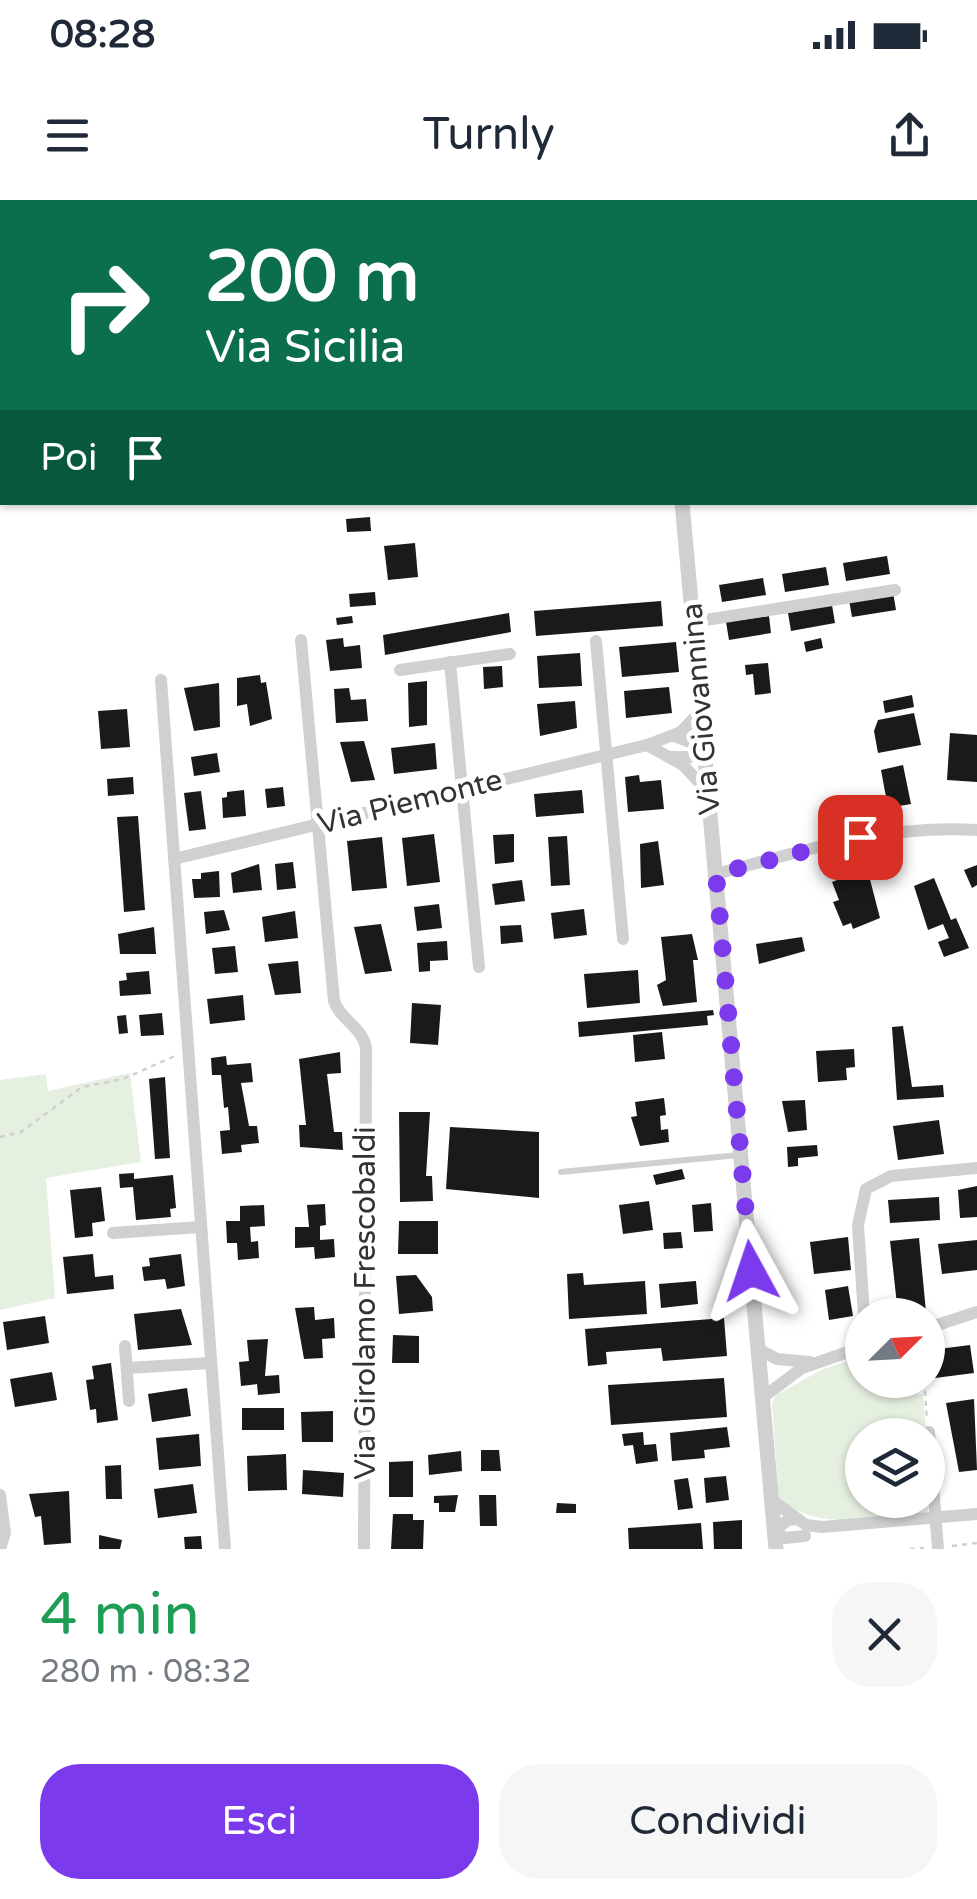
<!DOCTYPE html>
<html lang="it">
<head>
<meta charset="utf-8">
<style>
	:root { --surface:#fff; --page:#f6f6f7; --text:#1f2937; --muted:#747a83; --accent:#7c3aed }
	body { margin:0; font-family:"Varela Round",sans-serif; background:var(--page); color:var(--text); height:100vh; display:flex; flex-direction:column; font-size:38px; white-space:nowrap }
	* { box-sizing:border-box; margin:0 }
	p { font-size:32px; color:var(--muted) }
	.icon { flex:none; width:55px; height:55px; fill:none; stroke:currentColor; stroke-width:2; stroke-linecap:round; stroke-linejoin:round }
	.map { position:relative; height:1349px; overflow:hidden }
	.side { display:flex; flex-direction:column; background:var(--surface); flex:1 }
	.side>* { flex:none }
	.top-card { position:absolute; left:0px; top:0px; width:978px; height:305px; box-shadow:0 2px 8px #0004; background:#0b6e4f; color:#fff; overflow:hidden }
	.needle { width:65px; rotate:66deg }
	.fabs { position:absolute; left:845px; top:1098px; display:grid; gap:20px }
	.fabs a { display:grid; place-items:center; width:100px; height:100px; border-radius:50%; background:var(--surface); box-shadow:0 2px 8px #0004; font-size:50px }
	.pin { position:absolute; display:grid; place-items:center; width:85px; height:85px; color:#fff; margin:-42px; border-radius:20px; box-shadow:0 5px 15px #0006 }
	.me { position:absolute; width:110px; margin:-55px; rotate:355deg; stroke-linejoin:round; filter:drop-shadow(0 0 8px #0008) }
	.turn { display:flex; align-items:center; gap:35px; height:210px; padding:0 40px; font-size:45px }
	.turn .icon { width:130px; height:130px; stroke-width:2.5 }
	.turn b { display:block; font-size:70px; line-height:85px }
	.then { display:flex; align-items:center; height:95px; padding:0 40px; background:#0003; gap:20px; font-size:38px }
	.round { display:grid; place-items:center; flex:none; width:105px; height:105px; border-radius:40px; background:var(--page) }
	.headline { display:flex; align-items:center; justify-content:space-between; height:170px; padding:0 40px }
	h1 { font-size:60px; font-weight:600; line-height:75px; color:#1e9e55 }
	.button { display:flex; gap:20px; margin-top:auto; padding:20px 40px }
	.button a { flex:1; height:115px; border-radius:40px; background:var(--accent); color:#fff; font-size:40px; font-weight:600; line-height:115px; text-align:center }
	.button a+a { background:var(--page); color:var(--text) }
	.status { display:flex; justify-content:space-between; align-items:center; height:70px; padding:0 50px; background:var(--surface); direction:ltr }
	.status svg { height:28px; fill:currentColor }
	header { display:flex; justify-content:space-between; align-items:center; height:130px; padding:0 40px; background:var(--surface); font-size:45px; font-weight:600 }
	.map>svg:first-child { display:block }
	.green { fill:#e6f0e0 }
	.building { fill:#1a1a1a }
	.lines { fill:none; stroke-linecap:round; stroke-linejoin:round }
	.path { stroke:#d0d0d0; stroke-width:2.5; stroke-dasharray:5 5; stroke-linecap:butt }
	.service { stroke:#d0d0d0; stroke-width:6 }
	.minor { stroke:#d0d0d0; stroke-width:12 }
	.tertiary { stroke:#d0d0d0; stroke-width:15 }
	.route { stroke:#7c3aed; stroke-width:18; stroke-dasharray:0 32.4 }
	.labels { text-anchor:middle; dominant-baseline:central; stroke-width:10; stroke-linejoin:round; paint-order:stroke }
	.street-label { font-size:30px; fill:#333; stroke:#fff }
</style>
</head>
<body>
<div class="status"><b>08:28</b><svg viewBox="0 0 49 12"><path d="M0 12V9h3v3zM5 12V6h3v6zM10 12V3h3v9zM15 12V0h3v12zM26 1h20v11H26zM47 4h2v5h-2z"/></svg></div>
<header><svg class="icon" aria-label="menu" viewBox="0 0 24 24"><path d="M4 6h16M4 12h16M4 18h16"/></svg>Turnly<svg class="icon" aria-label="share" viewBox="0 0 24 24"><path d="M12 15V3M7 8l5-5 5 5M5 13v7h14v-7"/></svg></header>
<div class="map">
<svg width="977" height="1349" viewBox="0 0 977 1349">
	<rect width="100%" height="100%" fill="#fff"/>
	<g class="green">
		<path d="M130 873 141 962 46 978 55 1098 0 1110V880L46 874 48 891Z"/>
		<path d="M862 1156V1180H892L894 1195 923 1194 926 1233 862 1235V1300H927L928 1312C874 1317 825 1333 779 1300L772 1203 776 1195 823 1169Z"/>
	</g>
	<g class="building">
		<path d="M370 317 371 331 347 332 346 319Z"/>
		<path d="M415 343 418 377 388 380 384 346Z"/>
		<path d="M887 356 890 374 846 381 843 363Z"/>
		<path d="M826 367 829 385 785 392 782 374Z"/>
		<path d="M763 378 766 395 722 402 719 385Z"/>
		<path d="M375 392 376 405 350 407 349 394Z"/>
		<path d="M893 392 896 410 852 417 849 400Z"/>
		<path d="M661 401 663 426 536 436 534 411Z"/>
		<path d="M832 405 835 423 791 431 788 413Z"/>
		<path d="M509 413 511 432 385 455 383 435Z"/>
		<path d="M352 416 353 423 337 425 336 418Z"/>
		<path d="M769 416 771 433 729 440 726 422Z"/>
		<path d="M343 438 344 447 360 445 362 468 330 471 326 440Z"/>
		<path d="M821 438 823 448 806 452 804 442Z"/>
		<path d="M676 442 679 472 622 477 619 447Z"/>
		<path d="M580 453 582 486 539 488 537 456Z"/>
		<path d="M768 463 771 493 755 495 753 474 746 475 745 465Z"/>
		<path d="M502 466 503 487 484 489 483 467Z"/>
		<path d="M260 475 261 483 266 482 272 519 250 526 247 504 237 506V478Z"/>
		<path d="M427 481V525L409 527 408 483Z"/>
		<path d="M219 483 220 527 194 531 184 488Z"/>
		<path d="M669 487 672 513 626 518 624 491Z"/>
		<path d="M349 488 351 500 366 499 368 521 336 523 334 489Z"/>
		<path d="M912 495 914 507 885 513 883 501Z"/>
		<path d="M575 501 577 528 540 536 537 504Z"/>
		<path d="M127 509 130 547 101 549 98 511Z"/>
		<path d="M914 513 921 545 878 553 874 531 878 520Z"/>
		<path d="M950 533 977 535V582L947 580Z"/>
		<path d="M364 541 375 580 351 582 340 542Z"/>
		<path d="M435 543 437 569 394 574 391 548Z"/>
		<path d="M217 553 220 572 194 576 191 557Z"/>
		<path d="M903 565 911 604 888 608 881 570Z"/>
		<path d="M639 575 640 582 661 580 664 609 628 612 625 577Z"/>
		<path d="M133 577 134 594 108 596 107 579Z"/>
		<path d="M283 587 285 606 267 608 265 589Z"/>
		<path d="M244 590 246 616 223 618 222 598 227 597V592Z"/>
		<path d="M582 590 584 613 536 617 534 594Z"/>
		<path d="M201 591 206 629 189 631 184 593Z"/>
		<path d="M138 616 145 710 124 712 117 617Z"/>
		<path d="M434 634 440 682 407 686 402 638Z"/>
		<path d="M514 634V662L495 664 493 635Z"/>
		<path d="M567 636 570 685 551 686 548 637Z"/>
		<path d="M382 637 387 688 352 691 347 641Z"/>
		<path d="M658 641 664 685 641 688 640 644Z"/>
		<path d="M293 662 296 688 277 690 275 664Z"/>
		<path d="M259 664 262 690 233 693 231 673Z"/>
		<path d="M977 665V685L972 688 964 670Z"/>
		<path d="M867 668 880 718 853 729 851 723 843 726 833 702 839 700 832 682Z"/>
		<path d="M219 671 220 697 194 698 192 679H201V673Z"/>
		<path d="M934 678 951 720 956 718 969 748 944 757 938 742 949 738 943 724 928 730 914 686Z"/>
		<path d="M522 680 525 701 495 705 492 684Z"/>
		<path d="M439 704 442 728 417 731 414 707Z"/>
		<path d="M584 709 587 735 554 739 551 713Z"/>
		<path d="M224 710 230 730 206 734 204 712Z"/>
		<path d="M295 711 298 738 265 742 262 717Z"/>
		<path d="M381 724 392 771 365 774 354 727Z"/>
		<path d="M521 725 523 742 501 744 500 726Z"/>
		<path d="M154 727 156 754H120L118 734Z"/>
		<path d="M692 734 698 760H693L697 802 663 806 657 785 666 780 661 737Z"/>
		<path d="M802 737 805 751 759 764 756 744Z"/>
		<path d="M447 741 448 760 430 761V771L419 772 417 743Z"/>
		<path d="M235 746 238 772 215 774 212 748Z"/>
		<path d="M298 761 301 793 275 795 268 764Z"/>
		<path d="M638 770 640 803 587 808 584 774Z"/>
		<path d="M149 771 151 794 120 796 119 781 127 780 126 773Z"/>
		<path d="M243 795 245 820 210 824 207 799Z"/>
		<path d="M412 803 441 805 438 845 410 843Z"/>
		<path d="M713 810 714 815 707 816 708 825 579 837 578 822Z"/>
		<path d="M162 813 164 835 141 836 139 815Z"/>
		<path d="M126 815 128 833 119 834 117 816Z"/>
		<path d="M903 826 912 887 943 885 944 897 897 900 892 827Z"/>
		<path d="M662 832 665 859 635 862 633 835Z"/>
		<path d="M854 849 855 867 846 868 847 880 818 882 816 851Z"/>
		<path d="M340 852 341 873 327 874 334 932H342L343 950 300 947 299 925H306L299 859Z"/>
		<path d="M226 856 227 865 251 863 253 882 241 883 249 926H257L259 943 241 945 242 952 222 954 220 931 230 930 228 907 224 908 221 875H212L211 858Z"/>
		<path d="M165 877 170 958 155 959 149 879Z"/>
		<path d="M664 898 666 915 660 916 661 930 668 929 669 942 640 946 631 917 637 916 635 902Z"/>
		<path d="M805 900 807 930 788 932 782 901Z"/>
		<path d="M399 912H430L426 976H432L433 1001 400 1002Z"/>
		<path d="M939 920 944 954 898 960 893 926Z"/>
		<path d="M450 927 539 932V998L446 989Z"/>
		<path d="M817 945 818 956 798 958V966L788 967 787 947Z"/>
		<path d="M682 969 685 979 656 985 653 975Z"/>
		<path d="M134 973V979L173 975 176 1008 170 1009 171 1017 136 1020 133 987 120 988 119 974Z"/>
		<path d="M977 986V1017L960 1018 958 990Z"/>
		<path d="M101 987 105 1021 92 1023 93 1036 75 1038 70 990Z"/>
		<path d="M939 997 940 1020 890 1023 888 1000Z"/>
		<path d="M649 1001 653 1030 623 1034 619 1005Z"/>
		<path d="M711 1003 713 1031 694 1032 692 1005Z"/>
		<path d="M325 1004 326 1025 320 1026V1040L334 1039 335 1057 315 1059 314 1047 295 1048V1027H309L307 1005Z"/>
		<path d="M264 1005 265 1026 250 1027 251 1042 258 1041 259 1058 238 1060 237 1043H227L226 1021H240V1006Z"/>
		<path d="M399 1021H438V1054H398Z"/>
		<path d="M681 1032 683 1048 664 1049 663 1033Z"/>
		<path d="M848 1037 851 1070 814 1074 810 1042Z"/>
		<path d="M919 1038 926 1112 898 1114 890 1041Z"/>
		<path d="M977 1040V1070L942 1074 938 1044Z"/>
		<path d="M93 1054 95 1077 113 1075 114 1089 67 1094 63 1057Z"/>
		<path d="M181 1054 185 1086 167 1089 165 1079 144 1081 142 1067 150 1066 149 1058Z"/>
		<path d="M583 1073 584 1085 645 1081 647 1114 569 1119 567 1074Z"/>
		<path d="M416 1075 432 1097 433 1111 399 1114 396 1076Z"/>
		<path d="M696 1081 698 1104 661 1108 659 1084Z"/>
		<path d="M848 1086 853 1116 829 1120 825 1090Z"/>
		<path d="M314 1107 315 1120 334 1118 335 1138 322 1139 323 1158 304 1159 295 1108Z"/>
		<path d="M181 1109 192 1145 138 1150 134 1114Z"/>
		<path d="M45 1116 49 1143 7 1150 3 1122Z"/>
		<path d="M724 1118 727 1156 663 1161 661 1148 606 1152 607 1164 588 1166 585 1129Z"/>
		<path d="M393 1135 419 1136V1163H392Z"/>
		<path d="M268 1139 265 1176 279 1175 280 1193 258 1195 257 1184 241 1186 239 1162 249 1161 247 1140Z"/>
		<path d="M970 1145 974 1173 935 1178 931 1150Z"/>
		<path d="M111 1163 118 1220 97 1223 96 1209 90 1210 86 1180 94 1179 92 1166Z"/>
		<path d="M52 1172 57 1200 15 1207 10 1179Z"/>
		<path d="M724 1178 727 1217 611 1225 608 1185Z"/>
		<path d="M187 1188 191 1216 152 1222 148 1194Z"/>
		<path d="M974 1199 977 1270 959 1272 946 1203Z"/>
		<rect x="242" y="1208" width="42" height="22"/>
		<path d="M333 1211V1242H302L301 1212Z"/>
		<path d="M727 1227 730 1247 704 1250 705 1258 672 1261 670 1233Z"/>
		<path d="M643 1232 644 1245 656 1244 658 1261 636 1264 633 1245 624 1246 622 1234Z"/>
		<path d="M199 1234 201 1266 159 1270 156 1238Z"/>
		<path d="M481 1250H499L501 1271H481Z"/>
		<path d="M461 1251 462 1271 429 1275 428 1255Z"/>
		<path d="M286 1254 287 1290 248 1291 247 1256Z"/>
		<path d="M413 1261V1297H389V1262Z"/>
		<path d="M121 1265 122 1299H106L105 1266Z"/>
		<path d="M303 1270 344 1273 343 1297 302 1294Z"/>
		<path d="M726 1276 729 1300 706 1303 704 1278Z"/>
		<path d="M688 1278 693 1308 678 1310 674 1280Z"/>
		<path d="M193 1284 197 1313 158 1318 154 1289Z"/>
		<path d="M69 1291 71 1343 44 1345 41 1316 35 1317 29 1294Z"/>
		<path d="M458 1295 455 1312H439V1303H434V1296Z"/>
		<path d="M479 1295H496L497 1326H480Z"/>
		<path d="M557 1303 576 1304V1313H556Z"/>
		<path d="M393 1314H413V1320H424L423 1349H391Z"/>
		<path d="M742 1320V1349H714L713 1322Z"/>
		<path d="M701 1323 703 1349H629L628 1328Z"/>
		<path d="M99 1335 122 1340 120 1349H99Z"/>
		<path d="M201 1336 202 1349H185L184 1337Z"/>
	</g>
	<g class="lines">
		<g class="path">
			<path d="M0 937 21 932 82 887 123 879 177 855"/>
			<path d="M914 1190 925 1192 927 1221"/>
			<path d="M952 1346 977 1343"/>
			<path d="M910 1349 924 1348"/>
		</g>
		<path class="service" d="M561 972 739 955"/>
		<g class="minor">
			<path d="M693 422 895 390"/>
			<path d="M301 440 334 801C341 821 362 826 366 848L364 1349"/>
			<path d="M596 441 623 739"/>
			<path d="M450 462 479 767"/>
			<path d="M400 470 510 454"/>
			<path d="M161 480 225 1349"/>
			<path d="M647 545 683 565 707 591"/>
			<path d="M672 557H690L704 547 674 536"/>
			<path d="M174 659 647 545 681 532 701 511"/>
			<path d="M716 674C802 651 886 624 977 630"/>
			<path d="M113 1033 200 1027"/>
			<path d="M864 1115 858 1025 866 989 891 976 977 968"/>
			<path d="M928 1128 977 1112"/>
			<path d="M125 1146 129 1201"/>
			<path d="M758 1149 777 1159 810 1162"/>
			<path d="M127 1168 211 1163"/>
			<path d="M762 1198 802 1168 862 1147"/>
			<path d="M929 1232 938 1349"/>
			<path d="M0 1295 5 1333 0 1349"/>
			<path d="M772 1300 806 1325 822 1327 977 1314"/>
			<path d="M798 1319 788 1320 774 1331 785 1338 805 1336"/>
		</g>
		<g class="tertiary">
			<path d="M656 0V2"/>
			<path d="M682 302 776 1349"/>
		</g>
	</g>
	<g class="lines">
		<path class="route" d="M751 1071 716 674 860 637"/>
	</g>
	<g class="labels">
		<g class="street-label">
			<text transform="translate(701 509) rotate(-95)">Via Giovannina</text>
			<text transform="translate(410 602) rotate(-14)">Via Piemonte</text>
			<text transform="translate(365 1103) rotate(-90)">Via Girolamo Frescobaldi</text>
		</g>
	</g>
</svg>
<div class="fabs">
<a><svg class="needle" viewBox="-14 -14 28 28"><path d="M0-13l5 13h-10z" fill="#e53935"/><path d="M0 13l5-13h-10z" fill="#747a83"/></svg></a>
<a><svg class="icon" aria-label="layers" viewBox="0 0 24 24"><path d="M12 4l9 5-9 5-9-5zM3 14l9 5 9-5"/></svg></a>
</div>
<div class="pin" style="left:860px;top:637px;background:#d93025"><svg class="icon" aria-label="arrive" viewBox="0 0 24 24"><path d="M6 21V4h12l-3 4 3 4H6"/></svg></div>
<svg class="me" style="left:751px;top:1071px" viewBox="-20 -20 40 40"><path d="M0-17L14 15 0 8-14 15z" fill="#7c3aed" stroke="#fff" stroke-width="4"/></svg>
<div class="top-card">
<div class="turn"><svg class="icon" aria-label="right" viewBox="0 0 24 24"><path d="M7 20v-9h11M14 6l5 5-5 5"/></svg><div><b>200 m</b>Via Sicilia</div></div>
<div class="then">Poi<svg class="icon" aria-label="arrive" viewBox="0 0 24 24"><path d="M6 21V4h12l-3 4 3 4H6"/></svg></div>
</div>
</div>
<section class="side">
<div class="headline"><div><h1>4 min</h1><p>280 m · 08:32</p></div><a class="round"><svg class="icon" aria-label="close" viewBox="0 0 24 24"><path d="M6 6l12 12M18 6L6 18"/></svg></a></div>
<div class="button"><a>Esci</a><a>Condividi</a></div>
</section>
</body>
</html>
